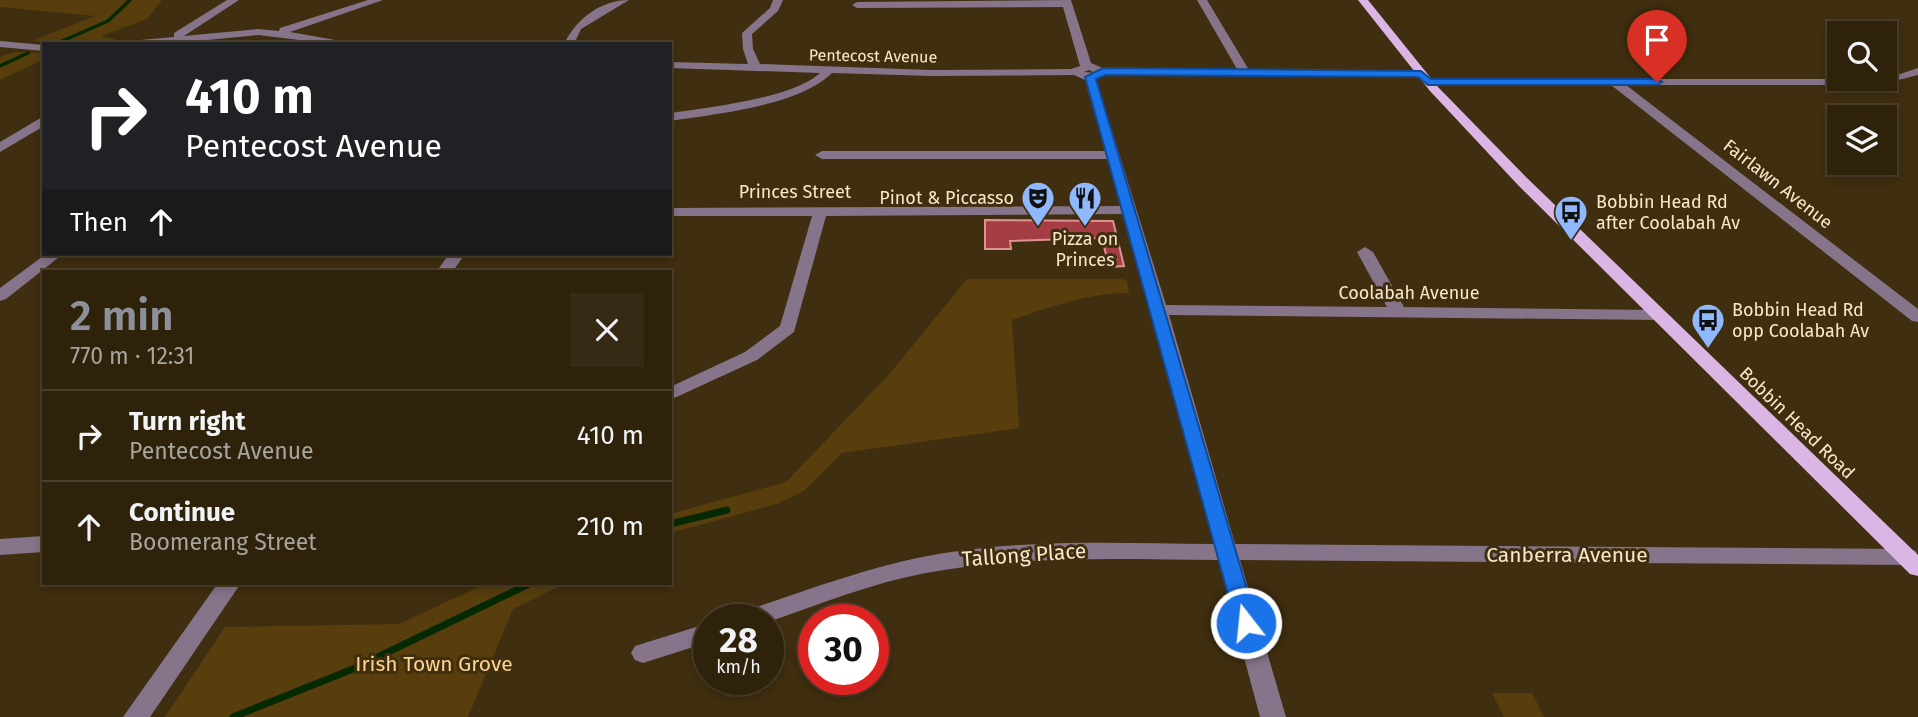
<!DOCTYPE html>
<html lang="en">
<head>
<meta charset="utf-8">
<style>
	:root { --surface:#2f220b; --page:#372a14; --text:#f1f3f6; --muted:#a7a49d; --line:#4a3f2c; --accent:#8c9099 }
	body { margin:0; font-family:"Fira Sans",sans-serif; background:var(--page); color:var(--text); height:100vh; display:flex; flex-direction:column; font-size:26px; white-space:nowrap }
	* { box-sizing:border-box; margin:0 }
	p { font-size:23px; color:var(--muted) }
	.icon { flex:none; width:38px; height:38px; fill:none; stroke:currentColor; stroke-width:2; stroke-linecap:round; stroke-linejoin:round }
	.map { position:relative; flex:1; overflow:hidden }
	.drawer { position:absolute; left:42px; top:270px; width:630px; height:315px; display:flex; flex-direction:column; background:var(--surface); border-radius:0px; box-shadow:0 4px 10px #0003,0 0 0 2px var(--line) }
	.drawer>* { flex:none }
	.hud { position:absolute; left:42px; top:42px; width:630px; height:214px; border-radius:0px; box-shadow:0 4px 10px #0003,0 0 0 2px var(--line); background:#202124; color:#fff; overflow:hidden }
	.controls { position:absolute; left:1827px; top:21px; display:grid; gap:14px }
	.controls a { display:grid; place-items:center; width:70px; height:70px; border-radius:0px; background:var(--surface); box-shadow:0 4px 10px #0003,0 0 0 2px var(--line); font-size:35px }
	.speed { position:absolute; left:693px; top:604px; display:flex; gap:14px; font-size:35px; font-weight:700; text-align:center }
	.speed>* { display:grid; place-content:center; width:91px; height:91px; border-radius:50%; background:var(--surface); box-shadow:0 4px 10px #0003,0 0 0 2px var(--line); line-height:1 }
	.speed small { font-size:18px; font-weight:400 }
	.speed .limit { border:10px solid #d22; background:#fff; color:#111 }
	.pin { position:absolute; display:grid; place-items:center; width:60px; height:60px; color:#fff; margin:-72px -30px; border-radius:50% 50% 50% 0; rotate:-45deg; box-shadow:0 0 7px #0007 }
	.pin .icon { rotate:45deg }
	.me { position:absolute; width:77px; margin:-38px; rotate:344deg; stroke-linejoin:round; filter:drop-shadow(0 0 5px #0008) }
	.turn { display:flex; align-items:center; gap:24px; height:147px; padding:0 28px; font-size:32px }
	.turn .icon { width:91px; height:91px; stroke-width:2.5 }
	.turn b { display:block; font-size:49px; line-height:60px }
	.then { display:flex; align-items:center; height:66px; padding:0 28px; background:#0003; gap:14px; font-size:26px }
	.round { display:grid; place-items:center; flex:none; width:74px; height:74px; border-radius:0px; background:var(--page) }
	.overview { display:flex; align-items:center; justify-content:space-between; height:119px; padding:0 28px }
	h1 { font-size:42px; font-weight:600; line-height:52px; color:var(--accent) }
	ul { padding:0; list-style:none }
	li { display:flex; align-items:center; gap:21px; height:91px; padding:0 28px; border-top:2px solid var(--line) }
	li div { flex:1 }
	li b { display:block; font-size:26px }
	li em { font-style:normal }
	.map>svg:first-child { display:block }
	.green { fill:#573e0c }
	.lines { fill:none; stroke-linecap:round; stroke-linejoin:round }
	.stream-far1 { stroke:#052900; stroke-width:3.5 }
	.stream { stroke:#052900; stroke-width:7 }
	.building { fill:#a43e44; stroke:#db9393; stroke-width:2 }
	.minor { fill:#86748a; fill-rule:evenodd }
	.major { fill:#dbb6e4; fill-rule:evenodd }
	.route { fill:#1a73e8; stroke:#114b97; stroke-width:2 }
	.labels { text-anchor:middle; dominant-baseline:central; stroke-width:6; stroke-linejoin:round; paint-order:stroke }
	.far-street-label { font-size:16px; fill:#f9e7c9; stroke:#3f2e0f }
	.street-label { font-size:18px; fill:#f9e7c9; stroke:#3f2e0f }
	.poi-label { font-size:18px; fill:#f9e7c9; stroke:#3f2e0f; text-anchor:start }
	.near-street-label { font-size:21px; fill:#f9e7c9; stroke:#3f2e0f }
	.near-park-label { font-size:21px; fill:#fed58f; stroke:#3f2e0f }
</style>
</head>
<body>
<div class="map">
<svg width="1918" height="717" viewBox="0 0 1918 717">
	<rect width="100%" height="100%" fill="#3f2e0f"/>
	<g class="green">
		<path d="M0 0H162L147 19 101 36 122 41 84 44 32 41 95 16 0 7Z"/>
		<path d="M15 52 44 53V59L0 80V57Z"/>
		<path d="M967 279H1122L1127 281 1129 293C1088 293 1051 307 1012 320L1019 428 842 453 804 491 777 504 670 533V514L786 482 891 372Z"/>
		<path d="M487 583H566L513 609 468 717H165L225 627 399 624Z"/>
		<path d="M1492 693H1532L1544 717H1504Z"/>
	</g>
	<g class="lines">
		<g class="stream-far1">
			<path d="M60 42 108 21 130 0"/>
			<path d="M0 66 28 53"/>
		</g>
		<g class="stream">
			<path d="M670 524 727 510"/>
			<path d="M233 717 353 669 531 583"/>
		</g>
	</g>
	<path class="building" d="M985 220 1113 221 1124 266 1109 267 1102 238 1010 241 1011 249H985Z"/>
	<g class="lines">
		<g class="minor">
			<path d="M227 0H239L184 36 258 29 279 31 280 28 368 0H383L290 32 358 44H332L258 35 166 44H124L129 41 174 37V33Z"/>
			<path d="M629 0 581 29 574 44H564C576 19 601 0 629 0Z"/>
			<path d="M773 0H783L778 11 752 34 753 49 760 64 931 70 1071 69 1080 66 1063 7 857 8 852 5 857 2 1071 0 1091 63 1105 69H1237L1197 0H1207L1249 70 1425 72V76L1421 77 1106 75 1096 79 1166 305 1387 307 1357 252 1365 247 1373 252 1404 307 1659 310 1667 315 1659 320 1169 315 1235 544 1908 549 1916 551 1918 559 1916 563 1908 565 1240 560 1286 717H1260L1218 560C1121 559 1022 555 926 573 872 583 820 604 768 622V620H736L739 613C799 593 859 570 922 557 1018 538 1117 543 1214 544L1123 214 826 216 794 332 757 360 670 400V387L745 352 780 326 812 216H670V208L1121 206 1108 159H822L815 155 822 151H1105L1085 80 1074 75 931 76 832 73C799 106 715 114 670 121V113C706 108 794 98 820 73L670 68V62L748 64 743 49 742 33 770 8ZM1089 70 1095 73 1084 72Z"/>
			<path d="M0 41 44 45V51L0 47Z"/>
			<path d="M1918 68V75L1886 83 1861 85H1626L1918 309V322L1912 321 1611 85H1428L1422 82 1428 79H1885Z"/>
			<path d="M44 116V126L0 152V142Z"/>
			<path d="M46 254H63L6 299 0 301V288Z"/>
			<path d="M449 254H465L453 271H437Z"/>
			<path d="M44 536V552L0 555V539Z"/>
			<path d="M218 583H241L150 717H123Z"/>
			<path d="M709 623V642L643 663 635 660 631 653 635 646Z"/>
		</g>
		<path class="major" d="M1358 0H1368L1438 87 1527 178 1918 555V576L1910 574 1517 184 1430 91Z"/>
	</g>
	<path class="route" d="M1103 68 1421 71 1431 79H1657L1662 82 1657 85H1428L1418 77 1106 75 1096 79 1257 623 1254 629 1246 631 1239 629 1236 623 1085 77Z"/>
	<defs>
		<symbol id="theatre-pin" viewBox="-11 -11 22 30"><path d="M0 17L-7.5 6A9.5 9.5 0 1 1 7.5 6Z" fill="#8fb8fd" stroke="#3f2e0f"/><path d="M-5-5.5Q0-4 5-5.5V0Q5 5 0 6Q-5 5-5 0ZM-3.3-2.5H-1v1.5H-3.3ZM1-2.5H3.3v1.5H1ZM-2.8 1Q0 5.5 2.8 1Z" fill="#111"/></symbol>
		<symbol id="restaurant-pin" viewBox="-11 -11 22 30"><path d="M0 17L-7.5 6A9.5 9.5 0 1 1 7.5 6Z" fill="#8fb8fd" stroke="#3f2e0f"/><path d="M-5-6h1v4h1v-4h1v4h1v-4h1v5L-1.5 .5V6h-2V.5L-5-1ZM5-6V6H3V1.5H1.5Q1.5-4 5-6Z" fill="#111"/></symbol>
		<symbol id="bus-pin" viewBox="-11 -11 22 30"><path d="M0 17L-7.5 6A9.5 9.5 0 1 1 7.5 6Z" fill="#8fb8fd" stroke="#3f2e0f"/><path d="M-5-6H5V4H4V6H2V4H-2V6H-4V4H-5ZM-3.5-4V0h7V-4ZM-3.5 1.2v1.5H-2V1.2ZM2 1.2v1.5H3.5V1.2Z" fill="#111"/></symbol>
	</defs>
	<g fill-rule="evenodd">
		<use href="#theatre-pin" x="1019" y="179" width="38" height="52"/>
		<use href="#restaurant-pin" x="1066" y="179" width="38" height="52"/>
		<use href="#bus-pin" x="1552" y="193" width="38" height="52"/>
		<use href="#bus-pin" x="1689" y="301" width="38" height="52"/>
	</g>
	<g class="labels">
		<g class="far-street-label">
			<text transform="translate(873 56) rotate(1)">Pentecost Avenue</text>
		</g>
		<g class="street-label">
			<text transform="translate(1778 184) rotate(38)">Fairlawn Avenue</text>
			<text x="795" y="192">Princes Street</text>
			<text x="1409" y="293">Coolabah Avenue</text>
			<text transform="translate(1797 423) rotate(44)">Bobbin Head Road</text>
		</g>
		<g class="poi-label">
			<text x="1014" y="198" text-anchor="end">Pinot &amp; Piccasso</text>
			<text x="1596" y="202">Bobbin Head Rd<tspan x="1596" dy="21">after Coolabah Av</tspan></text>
			<text x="1085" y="239" text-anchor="middle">Pizza on<tspan x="1085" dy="21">Princes</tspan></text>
			<text x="1732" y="310">Bobbin Head Rd<tspan x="1732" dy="21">opp Coolabah Av</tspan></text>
		</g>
		<g class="near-street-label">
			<text transform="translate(1024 555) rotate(-4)">Tallong Place</text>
			<text x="1567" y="555">Canberra Avenue</text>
		</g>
		<g class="near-park-label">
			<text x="434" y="664">Irish Town Grove</text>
		</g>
	</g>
</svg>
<div class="controls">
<a><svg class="icon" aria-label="search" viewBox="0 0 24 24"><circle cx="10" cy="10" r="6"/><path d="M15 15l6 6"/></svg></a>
<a><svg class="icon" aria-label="layers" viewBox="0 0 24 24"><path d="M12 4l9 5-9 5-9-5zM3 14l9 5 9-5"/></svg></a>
</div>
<div class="speed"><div>28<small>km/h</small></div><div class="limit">30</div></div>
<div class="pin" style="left:1657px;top:82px;background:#d93025"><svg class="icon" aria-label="arrive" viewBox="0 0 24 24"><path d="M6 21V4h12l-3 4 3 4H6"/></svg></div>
<svg class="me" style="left:1246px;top:623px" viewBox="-20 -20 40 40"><circle r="17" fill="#1a73e8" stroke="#fff" stroke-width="3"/><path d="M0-11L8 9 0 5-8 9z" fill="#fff"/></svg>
<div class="hud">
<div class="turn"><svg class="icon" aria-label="right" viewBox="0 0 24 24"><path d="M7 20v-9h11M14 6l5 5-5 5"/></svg><div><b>410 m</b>Pentecost Avenue</div></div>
<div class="then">Then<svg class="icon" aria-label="ahead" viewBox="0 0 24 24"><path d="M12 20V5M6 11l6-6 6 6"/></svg></div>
</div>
<section class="drawer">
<div class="overview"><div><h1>2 min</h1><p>770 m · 12:31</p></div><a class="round"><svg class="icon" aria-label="close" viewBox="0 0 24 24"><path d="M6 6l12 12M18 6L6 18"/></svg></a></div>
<ul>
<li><svg class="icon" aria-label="right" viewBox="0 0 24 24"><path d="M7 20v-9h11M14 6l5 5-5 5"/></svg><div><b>Turn right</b><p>Pentecost Avenue</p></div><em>410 m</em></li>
<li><svg class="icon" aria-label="ahead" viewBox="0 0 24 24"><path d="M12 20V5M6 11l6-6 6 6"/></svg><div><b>Continue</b><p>Boomerang Street</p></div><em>210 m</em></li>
</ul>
</section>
</div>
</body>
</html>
